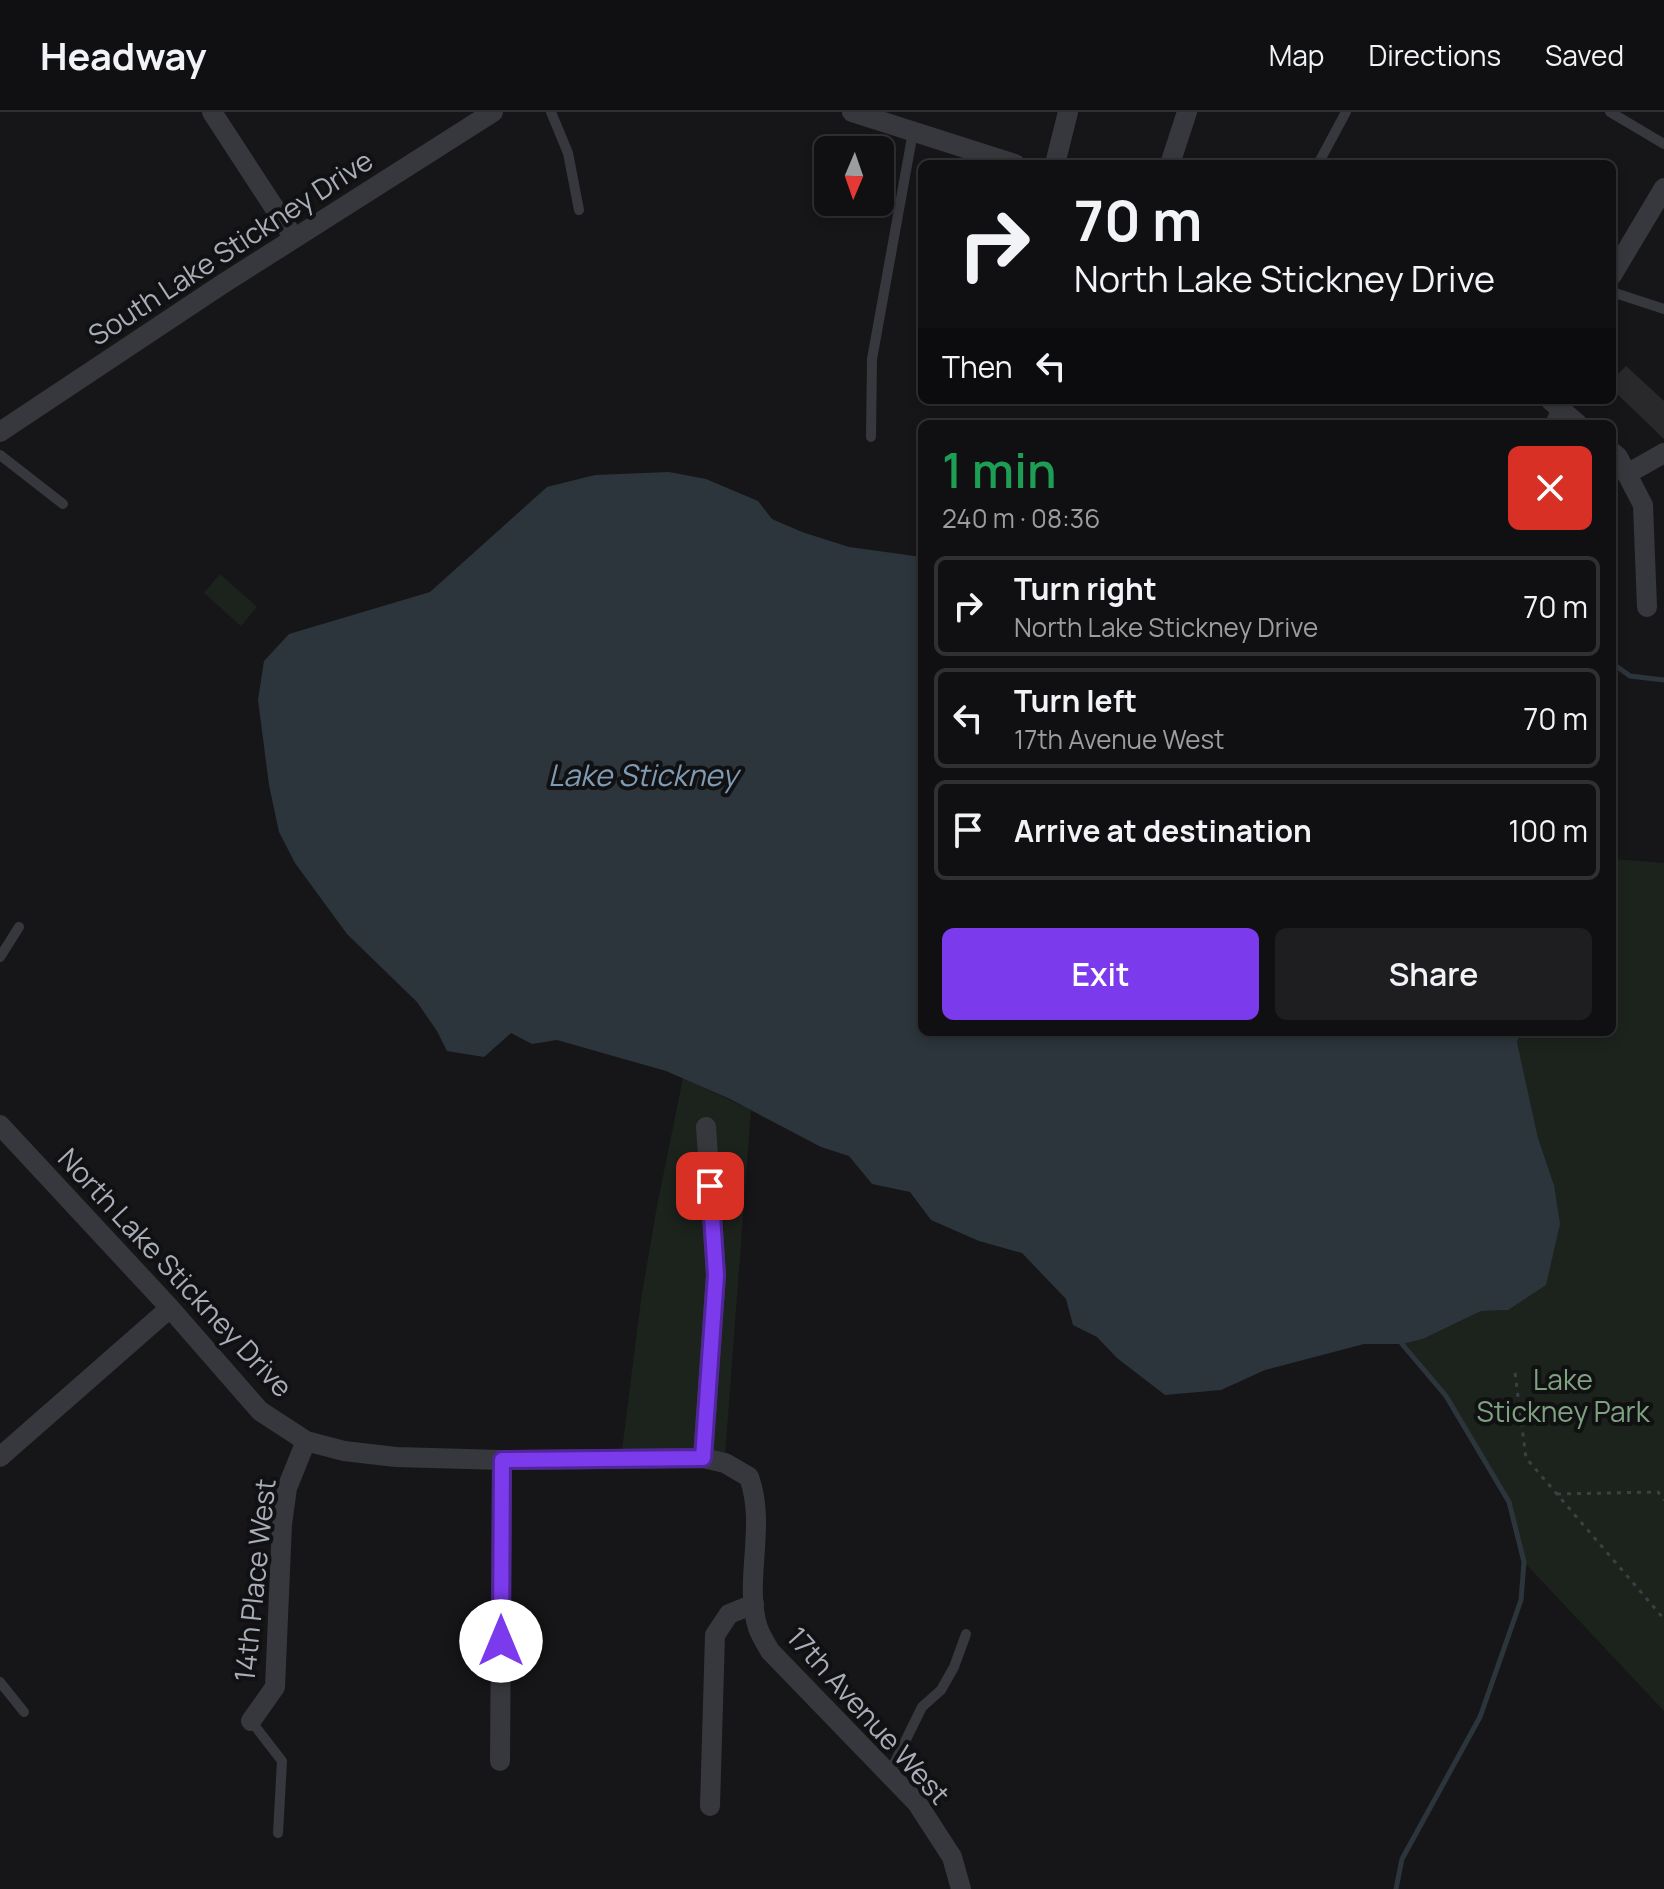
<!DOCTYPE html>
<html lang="en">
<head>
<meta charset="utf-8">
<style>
	:root { --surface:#101012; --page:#1e1e20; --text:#f1f3f6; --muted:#9c9d9f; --line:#303032; --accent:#7c3aed }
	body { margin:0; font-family:Manrope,sans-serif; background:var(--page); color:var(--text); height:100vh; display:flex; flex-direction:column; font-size:30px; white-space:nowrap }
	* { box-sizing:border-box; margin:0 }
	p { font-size:26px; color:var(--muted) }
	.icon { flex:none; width:44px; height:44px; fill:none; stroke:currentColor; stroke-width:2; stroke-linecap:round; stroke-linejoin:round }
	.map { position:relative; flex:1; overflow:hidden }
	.details { position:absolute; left:918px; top:308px; width:698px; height:616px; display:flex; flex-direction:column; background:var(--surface); border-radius:12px; box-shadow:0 4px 12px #0003,0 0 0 2px var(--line) }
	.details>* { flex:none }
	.hud { position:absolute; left:918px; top:48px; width:698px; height:244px; border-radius:12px; box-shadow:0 4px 12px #0003,0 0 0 2px var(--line); background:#101012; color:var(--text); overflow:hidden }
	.needle { width:52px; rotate:182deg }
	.tools { position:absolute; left:814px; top:24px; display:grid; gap:16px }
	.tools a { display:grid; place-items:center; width:80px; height:80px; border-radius:12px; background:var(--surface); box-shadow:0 4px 12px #0003,0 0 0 2px var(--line); font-size:40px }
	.pin { position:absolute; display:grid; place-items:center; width:68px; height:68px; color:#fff; margin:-34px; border-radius:16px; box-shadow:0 4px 12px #0006 }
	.me { position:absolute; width:88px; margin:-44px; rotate:0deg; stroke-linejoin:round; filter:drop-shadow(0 0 6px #0008) }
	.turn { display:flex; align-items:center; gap:28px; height:168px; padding:0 24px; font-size:36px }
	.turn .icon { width:104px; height:104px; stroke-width:2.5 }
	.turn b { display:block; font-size:56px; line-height:68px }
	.then { display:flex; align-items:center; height:76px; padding:0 24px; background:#0003; gap:16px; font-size:30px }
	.round { display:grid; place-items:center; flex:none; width:84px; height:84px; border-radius:12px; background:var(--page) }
	.summary { display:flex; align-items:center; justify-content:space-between; height:136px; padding:0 24px }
	h1 { font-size:48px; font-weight:600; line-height:60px; color:#1e9e55 }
	.cta { display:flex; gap:16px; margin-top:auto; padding:16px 24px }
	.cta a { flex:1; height:92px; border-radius:12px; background:var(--accent); color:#fff; font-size:32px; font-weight:600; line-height:92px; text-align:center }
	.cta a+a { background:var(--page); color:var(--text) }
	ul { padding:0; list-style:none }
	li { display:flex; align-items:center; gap:24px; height:100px; margin:0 16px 12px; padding:0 8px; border:4px solid var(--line); border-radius:12px }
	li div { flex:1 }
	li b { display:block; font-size:30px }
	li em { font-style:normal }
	header { display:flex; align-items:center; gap:48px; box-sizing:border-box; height:112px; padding:0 40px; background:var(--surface); border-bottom:2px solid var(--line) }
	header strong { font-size:38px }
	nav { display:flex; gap:44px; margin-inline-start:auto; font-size:28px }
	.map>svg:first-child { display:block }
	.green { fill:#1c231d }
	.water { fill:#2c353c }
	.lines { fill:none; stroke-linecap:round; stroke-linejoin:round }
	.stream { stroke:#2c353c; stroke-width:5 }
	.building { fill:#29292c }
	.path { stroke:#3d3f44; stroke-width:3; stroke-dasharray:4 6; stroke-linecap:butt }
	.service { stroke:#37383d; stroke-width:10 }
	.minor { stroke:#37383d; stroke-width:20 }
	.route-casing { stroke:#51269a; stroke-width:20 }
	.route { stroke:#7c3aed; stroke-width:14 }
	.labels { text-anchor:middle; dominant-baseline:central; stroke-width:8; stroke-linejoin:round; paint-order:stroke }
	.street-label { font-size:28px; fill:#a8adb8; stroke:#111113 }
	.park-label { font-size:28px; fill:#7fa381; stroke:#111113 }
	.water-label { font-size:30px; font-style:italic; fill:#7f9bb3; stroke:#111113 }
</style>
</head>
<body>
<header>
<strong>Headway</strong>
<nav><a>Map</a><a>Directions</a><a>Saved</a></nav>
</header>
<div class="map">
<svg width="1664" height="1777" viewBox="0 0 1664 1777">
	<rect width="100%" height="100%" fill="#161618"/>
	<g class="green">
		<path d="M220 462 257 495 241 514 204 481Z"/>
		<path d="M1612 747 1664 751V1599L1524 1450 1509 1389 1446 1284 1402 1232 1423 1227 1481 1199 1508 1198 1554 1073 1538 1026 1517 930 1521 920H1612Z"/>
		<path d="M683 966 751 998 725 1343 622 1338 641 1188 657 1094Z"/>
	</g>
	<path class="water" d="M669 360 706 367 758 389 772 407 802 420 849 435 922 445V920H1521L1517 930 1538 1026 1554 1073 1560 1112 1546 1173 1508 1198 1481 1199 1423 1227 1402 1232H1364L1265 1258 1221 1278 1165 1283 1117 1246 1097 1225 1073 1213 1066 1187 1022 1141 979 1129 931 1108 910 1080 872 1072 849 1044 821 1035 730 987 666 959 557 928 532 932 511 921 484 945 447 939 437 919 417 890 347 822 295 751 279 720 269 673 258 588 264 549 289 522 430 480 547 375 595 363Z"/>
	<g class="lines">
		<g class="stream">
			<path d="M1612 551 1630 564 1664 568"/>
			<path d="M1396 1777 1402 1747 1480 1605 1521 1488 1524 1450 1509 1390 1446 1284 1402 1232"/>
		</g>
	</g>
	<path class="building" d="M1626 254 1664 289V327L1612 277V268Z"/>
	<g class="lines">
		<g class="path">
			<path d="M1515 1261 1526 1346 1664 1507"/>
			<path d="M1557 1382 1658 1380 1664 1388"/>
		</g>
		<g class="service">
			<path d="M551 0 568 41 579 98"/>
			<path d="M1610 0 1664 32"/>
			<path d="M1318 52 1346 0"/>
			<path d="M1612 180 1664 197"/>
			<path d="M1550 312 1557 295"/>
			<path d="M871 325 872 247 913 20"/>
			<path d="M0 343 63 392"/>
			<path d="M0 845 19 815"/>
			<path d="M0 1570 24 1600"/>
			<path d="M251 1609 282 1649 278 1721"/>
			<path d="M889 1662 922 1595 941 1578 954 1555 966 1522"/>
		</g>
		<g class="minor">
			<path d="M212 0 294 126"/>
			<path d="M852 0 1015 52"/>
			<path d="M1055 52 1068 0"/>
			<path d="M1170 52 1187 0"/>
			<path d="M1612 163 1664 76"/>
			<path d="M1550 288 1578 312"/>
			<path d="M0 320 221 173 493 0"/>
			<path d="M1612 340 1618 345 1643 393 1647 495"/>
			<path d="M1627 362 1664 341"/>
			<path d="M0 1013 170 1196 260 1299 306 1329 344 1339 396 1345 502 1348 703 1346 725 1351 749 1365C767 1415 743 1469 758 1516 761 1524 766 1532 770 1539L917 1691 952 1745 961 1777"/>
			<path d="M0 1345 170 1196"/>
			<path d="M703 1346 716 1163 706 1015"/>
			<path d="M251 1609 275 1575 282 1412 287 1376 306 1329"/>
			<path d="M500 1649 502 1348"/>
			<path d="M710 1694 715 1523 729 1502 754 1492"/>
		</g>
	</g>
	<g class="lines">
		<defs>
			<path id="route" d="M501 1529 502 1348 703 1346 716 1163 710 1074"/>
		</defs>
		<use href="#route" class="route-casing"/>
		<use href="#route" class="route"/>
	</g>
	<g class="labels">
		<g class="street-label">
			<text transform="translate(230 135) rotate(-33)">South Lake Stickney Drive</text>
			<text transform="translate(176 1160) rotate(47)">North Lake Stickney Drive</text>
			<text transform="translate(254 1468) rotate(-84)">14th Place West</text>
			<text transform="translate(869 1603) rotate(48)">17th Avenue West</text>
		</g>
		<g class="park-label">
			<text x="1563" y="1267">Lake<tspan x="1563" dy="32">Stickney Park</tspan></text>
		</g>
		<g class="water-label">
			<text x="643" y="662">Lake Stickney</text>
		</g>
	</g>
</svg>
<div class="tools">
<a><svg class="needle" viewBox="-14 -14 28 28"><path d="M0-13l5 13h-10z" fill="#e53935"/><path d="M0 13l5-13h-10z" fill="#9c9d9f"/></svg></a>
</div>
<div class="pin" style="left:710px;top:1074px;background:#d93025"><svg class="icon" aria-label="arrive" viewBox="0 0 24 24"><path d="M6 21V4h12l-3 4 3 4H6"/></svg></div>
<svg class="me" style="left:501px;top:1529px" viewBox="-20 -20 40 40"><circle r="19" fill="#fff"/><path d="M0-13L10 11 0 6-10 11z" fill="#7c3aed"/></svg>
<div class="hud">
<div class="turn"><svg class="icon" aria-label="right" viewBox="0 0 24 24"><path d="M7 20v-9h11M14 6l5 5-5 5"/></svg><div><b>70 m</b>North Lake Stickney Drive</div></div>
<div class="then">Then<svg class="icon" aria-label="left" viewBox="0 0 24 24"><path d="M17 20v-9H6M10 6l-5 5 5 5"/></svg></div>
</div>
<section class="details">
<div class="summary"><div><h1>1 min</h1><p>240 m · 08:36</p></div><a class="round" style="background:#d93025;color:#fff"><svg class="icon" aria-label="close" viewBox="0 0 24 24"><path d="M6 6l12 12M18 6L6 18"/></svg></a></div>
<ul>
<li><svg class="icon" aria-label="right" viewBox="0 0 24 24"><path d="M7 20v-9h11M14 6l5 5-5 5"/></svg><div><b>Turn right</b><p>North Lake Stickney Drive</p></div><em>70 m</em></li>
<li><svg class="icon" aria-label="left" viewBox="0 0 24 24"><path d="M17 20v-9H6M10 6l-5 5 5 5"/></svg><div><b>Turn left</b><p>17th Avenue West</p></div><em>70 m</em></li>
<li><svg class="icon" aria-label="arrive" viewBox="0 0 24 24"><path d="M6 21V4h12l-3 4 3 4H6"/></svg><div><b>Arrive at destination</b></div><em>100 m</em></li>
</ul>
<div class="cta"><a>Exit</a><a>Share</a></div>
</section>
</div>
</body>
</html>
